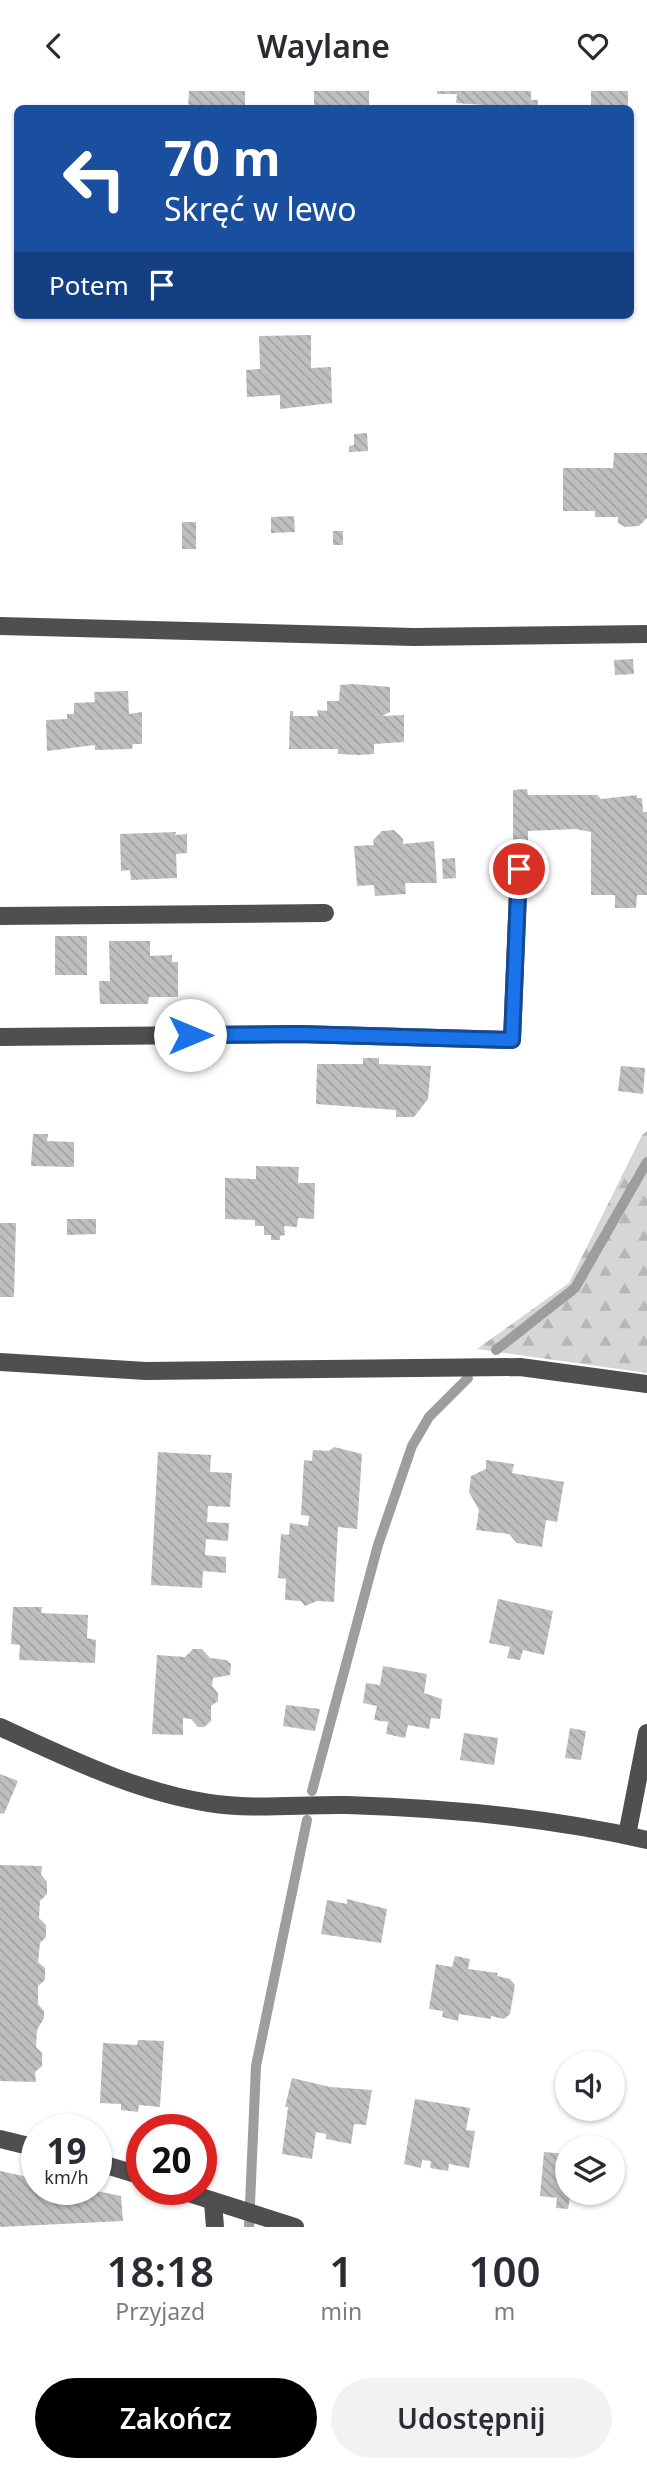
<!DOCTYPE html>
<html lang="pl">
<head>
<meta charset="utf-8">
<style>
	:root { --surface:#fff; --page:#f2f2f3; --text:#2b2b33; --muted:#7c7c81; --accent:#000 }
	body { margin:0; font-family:"Noto Sans",sans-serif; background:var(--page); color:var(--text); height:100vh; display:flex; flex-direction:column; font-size:26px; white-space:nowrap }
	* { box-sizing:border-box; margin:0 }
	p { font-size:23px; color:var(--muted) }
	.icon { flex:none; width:38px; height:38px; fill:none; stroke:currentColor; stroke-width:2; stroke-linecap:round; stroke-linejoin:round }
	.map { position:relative; height:2136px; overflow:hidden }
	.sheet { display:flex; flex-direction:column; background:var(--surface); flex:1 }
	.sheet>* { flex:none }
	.top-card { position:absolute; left:14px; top:14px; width:620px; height:214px; border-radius:10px; box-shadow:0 2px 5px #0004; background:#1a4fa0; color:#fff; overflow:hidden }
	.controls { position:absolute; left:555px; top:1960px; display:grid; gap:14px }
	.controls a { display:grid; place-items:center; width:70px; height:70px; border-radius:50%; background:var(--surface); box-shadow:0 2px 5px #0004; font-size:35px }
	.speed { position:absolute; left:21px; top:2023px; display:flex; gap:14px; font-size:35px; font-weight:700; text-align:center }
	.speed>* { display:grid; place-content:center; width:91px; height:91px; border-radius:50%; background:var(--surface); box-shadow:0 2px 5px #0004; line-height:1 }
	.speed small { font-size:18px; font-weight:400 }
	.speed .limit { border:10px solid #d22; background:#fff; color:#111 }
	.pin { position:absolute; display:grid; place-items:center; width:60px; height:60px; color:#fff; margin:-30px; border:4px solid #fff; border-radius:50%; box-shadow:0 2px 7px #0007 }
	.me { position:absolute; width:77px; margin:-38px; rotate:90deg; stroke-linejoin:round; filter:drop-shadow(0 0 5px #0008) }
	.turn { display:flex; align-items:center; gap:24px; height:147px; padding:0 35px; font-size:32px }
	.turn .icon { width:91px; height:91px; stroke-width:2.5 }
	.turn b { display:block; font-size:49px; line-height:60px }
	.then { display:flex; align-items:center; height:66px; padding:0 35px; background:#0003; gap:14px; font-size:26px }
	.eta { display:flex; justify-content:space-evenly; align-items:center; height:119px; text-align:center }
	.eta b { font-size:42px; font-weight:600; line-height:49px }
	.action { display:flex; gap:14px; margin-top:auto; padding:14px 35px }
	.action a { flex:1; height:80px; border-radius:42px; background:var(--accent); color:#fff; font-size:28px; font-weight:600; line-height:80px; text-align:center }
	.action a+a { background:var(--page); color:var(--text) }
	header { display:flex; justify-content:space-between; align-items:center; height:91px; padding:0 35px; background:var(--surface); font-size:32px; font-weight:600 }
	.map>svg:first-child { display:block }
	.forest { fill:url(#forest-firs) }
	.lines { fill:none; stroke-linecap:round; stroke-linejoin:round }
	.stream { stroke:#9d9d9d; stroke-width:10 }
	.building { fill:url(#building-back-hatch) }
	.minor { stroke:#4f4f4f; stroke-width:18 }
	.route-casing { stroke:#114b97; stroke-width:18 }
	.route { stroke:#1a73e8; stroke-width:12 }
</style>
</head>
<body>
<header><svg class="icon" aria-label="back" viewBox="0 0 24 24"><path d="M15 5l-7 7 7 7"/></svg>Waylane<svg class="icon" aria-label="heart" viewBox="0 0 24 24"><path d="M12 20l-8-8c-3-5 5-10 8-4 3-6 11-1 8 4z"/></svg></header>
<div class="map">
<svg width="647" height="2136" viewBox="0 0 647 2136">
	<defs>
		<pattern id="forest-firs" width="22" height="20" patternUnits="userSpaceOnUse" patternTransform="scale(1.75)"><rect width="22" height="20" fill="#d6d6d6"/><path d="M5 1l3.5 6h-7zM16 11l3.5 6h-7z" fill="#b6b6b6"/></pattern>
		<pattern id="building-back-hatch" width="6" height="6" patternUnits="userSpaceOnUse" patternTransform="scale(1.75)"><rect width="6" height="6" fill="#bfbfbf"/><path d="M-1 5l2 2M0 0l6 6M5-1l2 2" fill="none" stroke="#a2a2a2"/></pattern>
	</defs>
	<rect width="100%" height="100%" fill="#fff"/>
	<path class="forest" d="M647 1040V1282L477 1258 569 1192 642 1044Z"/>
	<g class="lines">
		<g class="stream">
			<path d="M496 1259 575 1197 647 1071"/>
			<path d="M312 1700 378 1454 412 1355 429 1326 468 1287"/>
			<path d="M249 2136 256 1975 307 1729"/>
		</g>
	</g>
	<g class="building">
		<path d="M189 0H245V18H188Z"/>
		<path d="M314 0H369V18L314 17Z"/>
		<path d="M437 0H531V9H538L537 18 456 12 457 3H437Z"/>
		<rect x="591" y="0" width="37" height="18"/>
		<path d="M311 244V277L331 276 332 312 280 318V304L247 306 246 279 260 278 259 245Z"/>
		<path d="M367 342 368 360 349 361V355L354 354V343Z"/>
		<path d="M614 362H647V427L639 435 625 436 618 432V426H595V420H563V377H613Z"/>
		<path d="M294 425 295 441 271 442V426Z"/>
		<rect x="182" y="431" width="14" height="27"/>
		<rect x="333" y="440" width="10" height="14"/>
		<path d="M633 568 634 583 615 584 614 569Z"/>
		<path d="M353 593 390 596V621L382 625 404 624V651L374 653V663L359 664 338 663V658H289L290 620H293V625H318L317 619 327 620V610H339L340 594Z"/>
		<path d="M128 600 129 623 142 621V653H133L132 658 95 659V654L47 660 46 629 67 628V623H74V612L95 611 94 601Z"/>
		<path d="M527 698 528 704H597L601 708 637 704V707H642L643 721H647V804H637L636 817H615V804H591V741L576 738 528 740V753L513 754V699Z"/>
		<path d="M394 739 403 748V753L434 750 437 792H405L406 803 375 805 374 794 357 795 354 755 374 754 373 749 382 740Z"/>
		<path d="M176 741 175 744 187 743V762L176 763 177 787 131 789 130 779 121 780 120 743Z"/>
		<path d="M455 767 456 787 443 788 442 768Z"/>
		<rect x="55" y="845" width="32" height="39"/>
		<path d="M109 850H150V865L172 864V871H178V906H149L148 913H100L99 890H110Z"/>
		<path d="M363 967H379V973L431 975 428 1008 414 1026H396V1019L316 1013 317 973H363Z"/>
		<path d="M621 975 645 977 643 1003 618 1000Z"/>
		<path d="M33 1043H48L47 1050 74 1051V1076L31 1075Z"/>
		<path d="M256 1075 299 1076 298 1092H315L314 1128 298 1127 297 1136 284 1135 285 1144 280 1145V1149H271V1144H264V1135H255V1129L225 1128V1087L256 1088Z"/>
		<path d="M67 1128H96V1143L67 1144Z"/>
		<path d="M0 1132H16L14 1206H0Z"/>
		<path d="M334 1356 362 1363 357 1438 338 1436 334 1511 317 1510 305 1515 301 1510 285 1509 286 1488 278 1487 281 1443 289 1444 290 1432 308 1435 309 1425 301 1424 304 1369 312 1370 313 1359 329 1360Z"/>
		<path d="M158 1361 211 1364 210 1381 232 1382 230 1416 208 1415 207 1431 229 1432 228 1450 206 1448 205 1464 226 1466V1482L203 1480 202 1497 151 1494Z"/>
		<path d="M486 1369 514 1373 512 1382 564 1391 557 1431 546 1429 542 1456 517 1452 509 1443 476 1439 479 1419 469 1401 471 1385 486 1378Z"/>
		<path d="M498 1508 553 1520 544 1564 523 1559 520 1569 507 1567 510 1556 489 1552Z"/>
		<path d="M13 1516H42L41 1522 88 1524 87 1547 96 1549 95 1572 19 1569 20 1554 11 1553Z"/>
		<path d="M193 1558H202L210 1567 226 1569 231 1573 230 1584 213 1587 212 1595 218 1602V1610L211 1615V1630L204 1636H198L191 1628 183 1627V1644L152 1643 157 1564 185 1566Z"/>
		<path d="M383 1575 427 1583 424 1602 442 1608 440 1628 431 1627 429 1638 408 1634 405 1647 386 1643 388 1631 374 1629 377 1615 363 1612 366 1592 380 1594Z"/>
		<path d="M286 1614 320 1618 315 1640 283 1635Z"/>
		<path d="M570 1637 586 1640 581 1669 565 1667Z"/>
		<path d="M464 1642 498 1647 494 1674 460 1669Z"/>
		<path d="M0 1683 18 1690 4 1723 0 1722Z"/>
		<path d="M0 1774 42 1775 41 1784 47 1791V1803L40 1810 39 1827 46 1834V1846L40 1852 38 1871 45 1877V1889L38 1895V1913L44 1920V1927L37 1939 36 1956 42 1962V1975L35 1981 36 1991 0 1990Z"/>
		<path d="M347 1808 387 1818 381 1852 321 1843 327 1809 347 1813Z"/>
		<path d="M455 1865 470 1868 468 1878 498 1882 497 1885 510 1888 515 1894 510 1923 504 1928 491 1925V1928L459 1923 458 1930 442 1926 443 1920 429 1918 436 1873 452 1876Z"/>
		<path d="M138 1949 164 1950 160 2016 139 2014 138 2021 121 2019V2013L100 2012 103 1952 137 1954Z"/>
		<path d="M292 1987 330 1996 372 1999 366 2034 354 2033 351 2053 326 2048V2043L316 2041 312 2068 282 2063 288 2016H285Z"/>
		<path d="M415 2008 470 2017 466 2039 475 2040 469 2077 449 2073 448 2080 430 2077 431 2070 422 2069 421 2077 404 2073Z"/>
		<path d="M544 2061 567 2063V2102H590V2109L570 2107 568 2118 556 2117 557 2107 540 2105Z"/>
		<path d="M0 2080 37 2088V2098H87L121 2105 123 2130 0 2136Z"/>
	</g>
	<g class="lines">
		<g class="minor">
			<path d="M0 535 414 546 647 543"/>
			<path d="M0 825 325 822"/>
			<path d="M0 946 298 943 512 949 519 777"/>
			<path d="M0 1271 146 1280 520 1276 647 1293"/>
			<path d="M0 1636C68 1667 134 1700 209 1712 253 1719 302 1713 347 1714 444 1717 552 1727 647 1749"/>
			<path d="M627 1744 647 1642"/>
			<path d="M0 2048 37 2057"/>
			<path d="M96 2071 142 2085"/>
			<path d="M176 2098 295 2136"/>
			<path d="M213 2112 215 2136"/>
		</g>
	</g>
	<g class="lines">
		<defs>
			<path id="route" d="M190 944 298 943 512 949 519 778"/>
		</defs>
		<use href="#route" class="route-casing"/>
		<use href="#route" class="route"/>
	</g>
</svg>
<div class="controls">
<a><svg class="icon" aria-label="sound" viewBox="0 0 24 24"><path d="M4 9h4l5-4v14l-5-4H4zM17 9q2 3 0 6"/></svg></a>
<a><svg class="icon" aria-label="layers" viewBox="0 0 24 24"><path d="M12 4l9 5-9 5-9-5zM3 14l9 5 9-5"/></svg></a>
</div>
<div class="speed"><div>19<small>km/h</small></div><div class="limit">20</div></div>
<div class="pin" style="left:519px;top:778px;background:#d93025"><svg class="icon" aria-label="arrive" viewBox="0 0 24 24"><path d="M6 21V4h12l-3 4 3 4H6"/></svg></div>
<svg class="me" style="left:190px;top:944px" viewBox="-20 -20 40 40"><circle r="19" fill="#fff"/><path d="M0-13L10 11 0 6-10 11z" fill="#1a73e8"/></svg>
<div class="top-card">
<div class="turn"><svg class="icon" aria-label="left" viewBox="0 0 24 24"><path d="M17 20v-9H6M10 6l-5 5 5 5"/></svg><div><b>70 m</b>Skręć w lewo</div></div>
<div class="then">Potem<svg class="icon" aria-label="arrive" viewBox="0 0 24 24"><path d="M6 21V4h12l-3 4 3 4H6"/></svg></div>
</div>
</div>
<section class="sheet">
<div class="eta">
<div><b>18:18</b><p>Przyjazd</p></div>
<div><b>1</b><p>min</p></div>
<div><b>100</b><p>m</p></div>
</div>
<div class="action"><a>Zakończ</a><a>Udostępnij</a></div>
</section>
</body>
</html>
